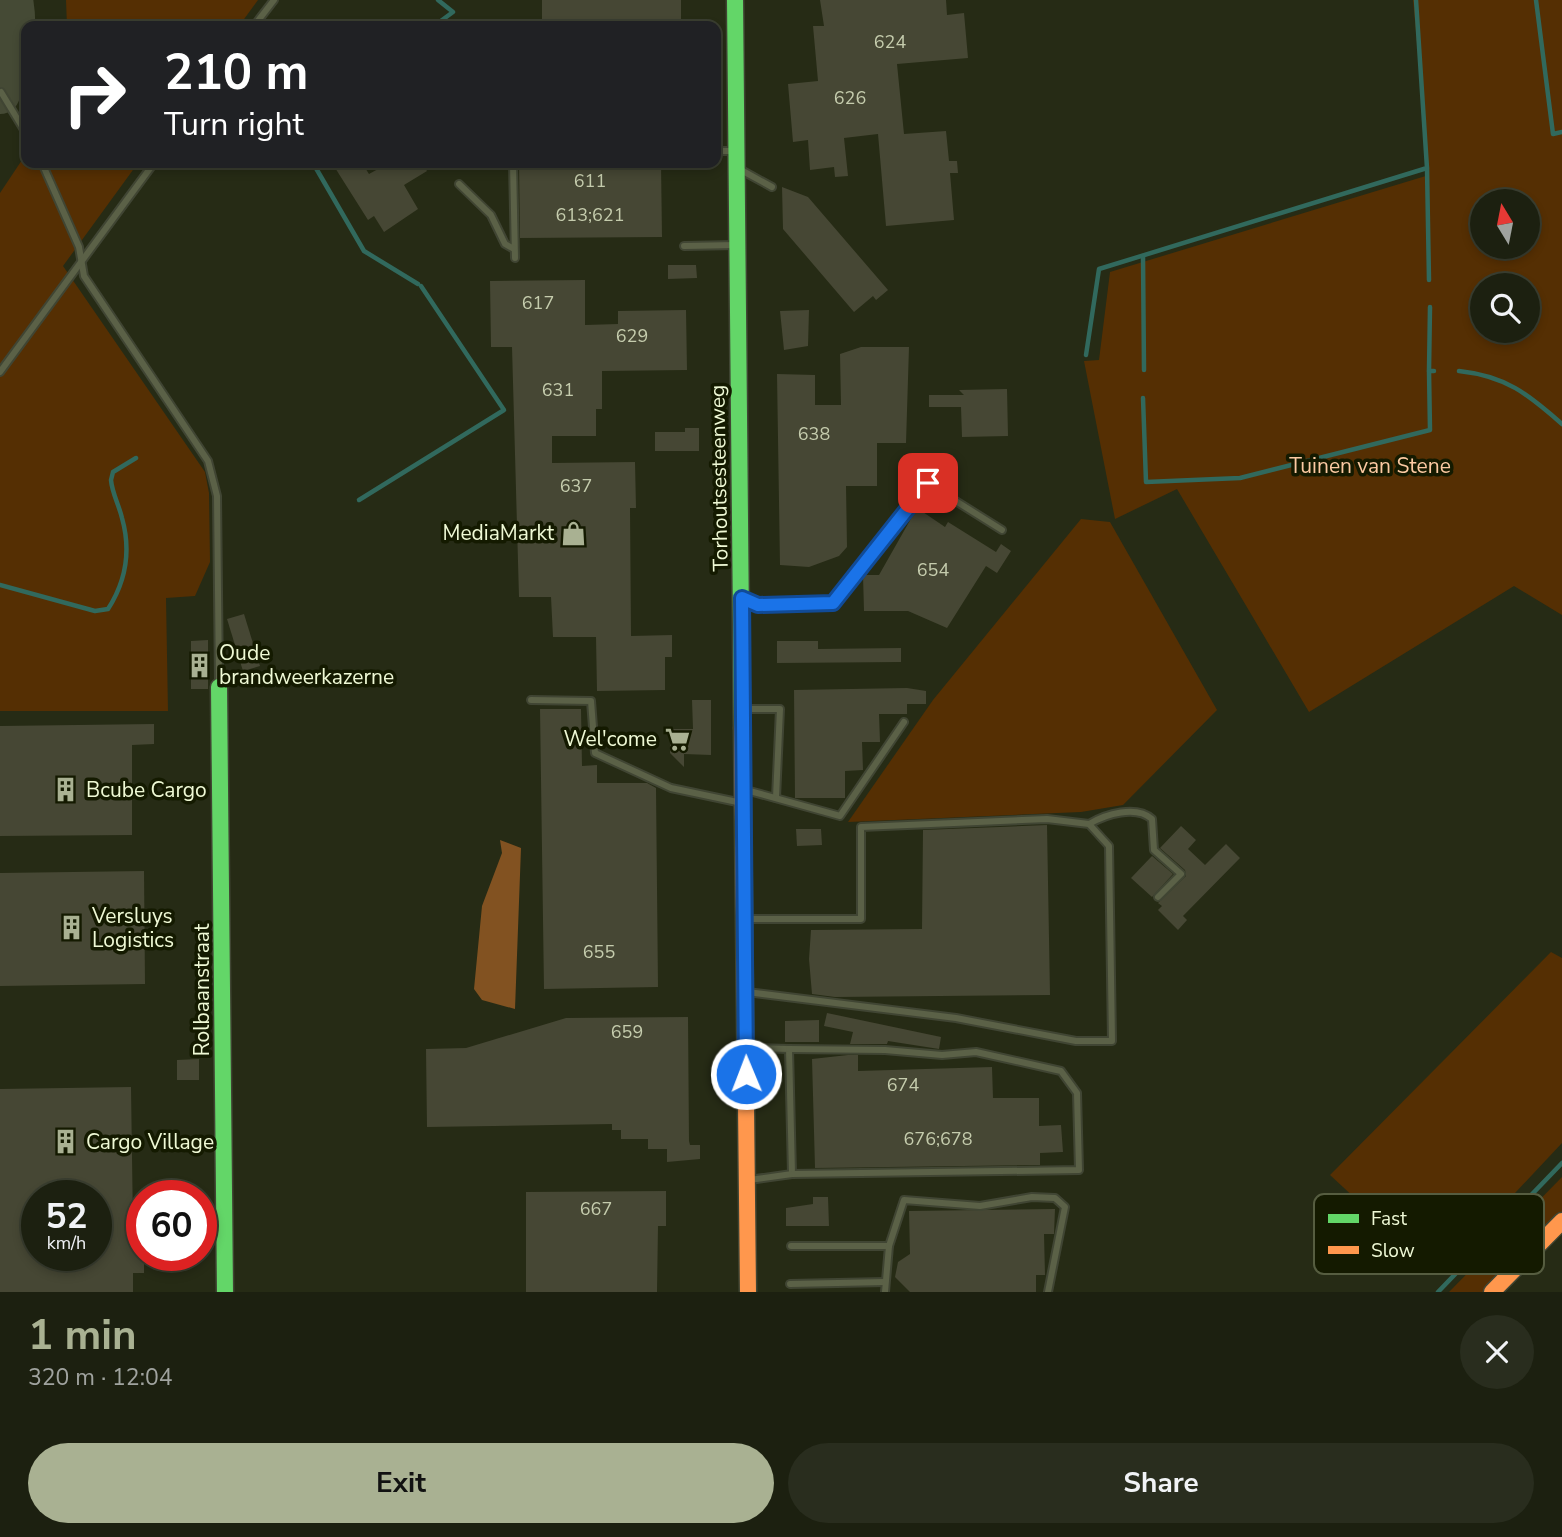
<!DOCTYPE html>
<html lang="en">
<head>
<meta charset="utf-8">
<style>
	:root { --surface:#1c2010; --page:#292d1e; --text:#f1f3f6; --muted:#a0a39f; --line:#3a3e30; --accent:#a9b192 }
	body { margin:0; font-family:"Nunito Sans",sans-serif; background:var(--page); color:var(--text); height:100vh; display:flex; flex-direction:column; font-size:26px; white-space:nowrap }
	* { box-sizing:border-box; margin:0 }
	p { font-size:23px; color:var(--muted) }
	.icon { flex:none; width:38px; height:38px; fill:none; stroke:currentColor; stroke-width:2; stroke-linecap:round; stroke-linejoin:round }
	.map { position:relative; height:1292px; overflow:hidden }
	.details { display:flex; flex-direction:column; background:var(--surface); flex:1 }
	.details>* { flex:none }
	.hud { position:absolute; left:21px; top:21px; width:700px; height:147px; border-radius:14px; box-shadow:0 4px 10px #0003,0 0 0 2px var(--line); background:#202124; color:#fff; overflow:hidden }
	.needle { width:46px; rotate:350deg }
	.tools { position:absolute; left:1470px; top:189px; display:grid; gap:14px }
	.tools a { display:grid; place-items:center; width:70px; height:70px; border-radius:50%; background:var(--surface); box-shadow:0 4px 10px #0003,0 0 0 2px var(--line); font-size:35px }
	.speed { position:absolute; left:21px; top:1180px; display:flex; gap:14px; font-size:35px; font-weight:700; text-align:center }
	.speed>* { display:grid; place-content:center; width:91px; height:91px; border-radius:50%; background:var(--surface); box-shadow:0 4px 10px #0003,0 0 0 2px var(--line); line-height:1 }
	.speed small { font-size:18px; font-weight:400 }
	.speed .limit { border:10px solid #d22; background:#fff; color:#111 }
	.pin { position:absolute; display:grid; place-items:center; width:60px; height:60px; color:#fff; margin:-30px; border-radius:14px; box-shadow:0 4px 10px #0006 }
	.me { position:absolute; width:77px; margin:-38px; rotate:359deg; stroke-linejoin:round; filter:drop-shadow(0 0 5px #0008) }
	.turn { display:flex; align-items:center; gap:24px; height:147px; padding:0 28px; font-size:32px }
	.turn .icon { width:91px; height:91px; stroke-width:2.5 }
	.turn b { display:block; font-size:49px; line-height:60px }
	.round { display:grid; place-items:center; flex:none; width:74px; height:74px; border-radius:37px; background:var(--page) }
	.headline { display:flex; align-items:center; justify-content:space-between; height:119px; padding:0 28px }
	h1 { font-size:42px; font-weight:700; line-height:52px; color:var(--accent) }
	.primary-button { display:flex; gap:14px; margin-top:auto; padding:14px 28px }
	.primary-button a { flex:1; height:80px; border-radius:42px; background:var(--accent); color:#111; font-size:28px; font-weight:700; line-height:80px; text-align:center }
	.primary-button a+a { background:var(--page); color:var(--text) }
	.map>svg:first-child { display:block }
	.green { fill:#552f03; fill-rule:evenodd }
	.forest { fill:#825221 }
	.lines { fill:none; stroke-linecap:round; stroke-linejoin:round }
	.stream { stroke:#31695d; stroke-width:4.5 }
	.taxiway { stroke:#454a35; stroke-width:40 }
	.building { fill:#464734; fill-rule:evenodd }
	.lane-casing { stroke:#404533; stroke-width:10 }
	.fast-casing { stroke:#404533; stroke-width:19 }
	.slow-casing { stroke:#404533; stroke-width:19 }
	.lane { stroke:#5b6147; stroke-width:6 }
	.fast { stroke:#63d668; stroke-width:16 }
	.slow { stroke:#ff974d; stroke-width:16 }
	.route-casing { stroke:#114b97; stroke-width:18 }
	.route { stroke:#1a73e8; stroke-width:12 }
	.labels { text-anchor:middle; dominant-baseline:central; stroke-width:7; stroke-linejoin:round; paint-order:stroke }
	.number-label { font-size:18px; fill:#c5ccad }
	.park-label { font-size:21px; fill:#fccaa2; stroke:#141a00 }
	.street-label { font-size:21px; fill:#eff9d5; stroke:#141a00 }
	.poi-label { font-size:21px; fill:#eff9d5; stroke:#141a00; text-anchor:start }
	.key { fill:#141a00; stroke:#565d40; stroke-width:2 }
	.key-label { font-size:19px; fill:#eff9d5 }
</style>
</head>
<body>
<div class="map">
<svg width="1562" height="1292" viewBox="0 0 1562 1292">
	<rect width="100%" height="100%" fill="#262b15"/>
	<g class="green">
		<path d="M66 0H258L239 26H67Z"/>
		<path d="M1413 0H1562V615L1514 586 1309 712 1177 489 1115 519 1084 361 1099 360 1110 272 1429 175ZM1528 201V247H1482V201ZM1482 285H1528V331H1482Z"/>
		<path d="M26 154V163H138L63 266 205 472 209 493 210 562 195 596 166 598 168 711H0V193Z"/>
		<path d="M1081 519 1110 522 1217 710 1123 805 1081 812 848 822 933 700Z"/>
		<path d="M1551 952 1562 958V1143L1438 1275 1330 1175Z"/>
		<path d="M1562 1177V1212L1484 1292H1449Z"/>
	</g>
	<path class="forest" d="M500 840 521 848 515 1009 482 1000 474 989 482 906 502 853Z"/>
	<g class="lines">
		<g class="stream">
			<path d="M1536 0 1553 134 1562 132"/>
			<path d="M434 26 453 12 438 0"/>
			<path d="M313 163 364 251 418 284"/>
			<path d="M1427 168 1429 280"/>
			<path d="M1143 256 1144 370"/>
			<path d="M1086 355 1099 269 1427 168 1416 0"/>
			<path d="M1429 371 1430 307"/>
			<path d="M1459 371C1506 376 1528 394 1562 424"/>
			<path d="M1143 398 1146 482 1240 478 1430 430 1429 371H1434"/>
			<path d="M359 500 504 410 421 286"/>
			<path d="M0 585 95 611 108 609C126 581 131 550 122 518 119 505 112 493 111 480L113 472 136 458"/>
			<path d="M1438 1292 1562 1163"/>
		</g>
		<path class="taxiway" d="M0 94C12 65 19 31 13 0"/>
	</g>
	<g class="building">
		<rect x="542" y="0" width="139" height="26"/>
		<path d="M820 0H946L947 15 964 13 968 58 897 64 904 134 946 131 949 161H957L958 173H950L954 220 886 226 878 134 844 138 848 176 835 177 834 167 810 170 808 140 793 142 788 84 818 81 813 26H824Z"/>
		<path d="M332 163H362L369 174 389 163H422L427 171 404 185 418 209 384 232 374 216 368 220Z"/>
		<path d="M519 163H661L662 237 520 238Z"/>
		<path d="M782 187 808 197 888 290 876 300 873 296 854 312 783 229Z"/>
		<path d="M668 265H696L697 278 668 279Z"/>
		<path d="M585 280V325L618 324V311L686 310 687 370 602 371V409H596V436H552V463L635 462 636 508H630L631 636 672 635V657H665V690L597 691 596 637H553L551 597H519L512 347H491L490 281Z"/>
		<path d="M809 310 808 346 784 350 780 311Z"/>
		<path d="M861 347H909L906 443H877V486H846L847 547 839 556 809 567 780 565 777 374 815 375V405H841L840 354Z"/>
		<path d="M1007 389 1008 436 962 437 961 407H929V395H964L959 390Z"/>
		<path d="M685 428H699V451H655V432H685Z"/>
		<path d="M917 508 945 527 948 522 996 552 1001 544 1011 551 997 573 986 566 947 628 908 611H864L863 575H879Z"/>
		<path d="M244 614 260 666 243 671 227 619Z"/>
		<path d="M208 640V689H191V641Z"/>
		<path d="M777 641H818V649L901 648V662L777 663Z"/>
		<path d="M907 688 926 691V704H907V714H879L880 742H862L863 770 845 771V798H795L794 690Z"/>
		<path d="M692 700H711V755L684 754V767L670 753V729H693Z"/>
		<path d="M540 709H581L582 766 597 765V783H647L656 788 658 987 544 989Z"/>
		<path d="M154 724V744L132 745V835L0 836V726Z"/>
		<path d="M1047 825 1050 995 835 997 812 994 809 959 811 930 922 929 923 830Z"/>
		<path d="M1181 826 1196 840 1188 849 1205 865 1226 844 1240 858 1183 916 1187 920 1178 930 1158 910 1162 906 1158 903 1186 876 1185 870 1160 848Z"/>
		<path d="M796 829H821L822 845 797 846Z"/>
		<path d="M1152 856 1173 874 1152 897 1131 878Z"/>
		<path d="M144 871 145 984 0 986V873Z"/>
		<path d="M827 1013 941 1037 939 1049 888 1041 887 1044H850L853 1032 824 1026Z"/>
		<path d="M688 1017 689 1141 690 1145H700V1159L667 1162V1149H648V1139H621V1130H612V1124L427 1127 426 1049 466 1048 566 1018Z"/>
		<path d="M819 1020V1042H785V1021Z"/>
		<path d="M848 1055H858V1071L992 1067 993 1098H1039V1126L1061 1125 1063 1152 1040 1153V1165L815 1168 812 1059Z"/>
		<path d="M199 1059V1080H177V1060Z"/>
		<path d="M131 1087 133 1226H142L144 1255V1273H133V1292H0V1089ZM37 1195H96V1255H37Z"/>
		<path d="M666 1191V1226H658L657 1292H526V1192Z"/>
		<path d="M813 1197H828L829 1226H786V1208L813 1204Z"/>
		<path d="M1055 1209 1054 1234H1044L1045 1275H1036V1292H910L895 1277 898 1262 910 1254 909 1211Z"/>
	</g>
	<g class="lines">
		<defs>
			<g id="lane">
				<path d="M254 26 274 0"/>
				<path d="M1 92 26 133"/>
				<path d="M716 151H735"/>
				<path d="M42 163 79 247 84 276 208 461 217 496 219 685"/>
				<path d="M513 163 515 258"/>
				<path d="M741 170 772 187"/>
				<path d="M459 184 491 215 505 244 514 249"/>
				<path d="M684 246 736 245"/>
				<path d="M0 372 154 163"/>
				<path d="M744 599 758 605 833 603 927 483 1002 530"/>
				<path d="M531 700 591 701 595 753 671 788 742 803"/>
				<path d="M745 709H780L776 798"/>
				<path d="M746 790 840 816 904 722"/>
				<path d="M1089 824C1106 814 1136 805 1152 819L1154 850 1181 874 1158 897"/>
				<path d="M746 919H861V827L1047 819 1089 824 1109 846 1112 1041H1076L956 1018 747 992"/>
				<path d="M748 1048 789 1049 792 1174 749 1180"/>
				<path d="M789 1049 885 1050 942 1055 976 1052 1061 1071 1077 1093 1079 1170 792 1174"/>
				<path d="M791 1246H889"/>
				<path d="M790 1284 885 1282"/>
				<path d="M885 1292 889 1246 904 1200 980 1206 1032 1197 1055 1198 1065 1207 1048 1292"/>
			</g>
			<g id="fast">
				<path d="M735 0 742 728"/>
				<path d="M219 687 225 1292"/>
			</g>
			<g id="slow">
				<path d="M742 728 748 1292"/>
				<path d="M1492 1292 1562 1221"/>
			</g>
		</defs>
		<use href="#lane" class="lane-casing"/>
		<use href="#fast" class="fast-casing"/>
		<use href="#slow" class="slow-casing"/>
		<use href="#lane" class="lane"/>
		<use href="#fast" class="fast"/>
		<use href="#slow" class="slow"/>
	</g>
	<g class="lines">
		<defs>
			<path id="route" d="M746 1074 742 598 758 605 833 603 928 483"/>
		</defs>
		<use href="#route" class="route-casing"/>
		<use href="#route" class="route"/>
	</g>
	<defs>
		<symbol id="shop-bare" viewBox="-9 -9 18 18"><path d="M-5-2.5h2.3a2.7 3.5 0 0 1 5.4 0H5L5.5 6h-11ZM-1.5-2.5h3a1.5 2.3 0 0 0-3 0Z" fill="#a9b192" stroke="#141a00" stroke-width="2.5" paint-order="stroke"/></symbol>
		<symbol id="building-bare" viewBox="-9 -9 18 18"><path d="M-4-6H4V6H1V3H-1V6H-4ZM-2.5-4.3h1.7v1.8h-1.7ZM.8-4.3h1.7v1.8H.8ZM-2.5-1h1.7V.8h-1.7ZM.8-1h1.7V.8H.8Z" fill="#a9b192" stroke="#141a00" stroke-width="2.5" paint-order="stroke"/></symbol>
		<symbol id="supermarket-bare" viewBox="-9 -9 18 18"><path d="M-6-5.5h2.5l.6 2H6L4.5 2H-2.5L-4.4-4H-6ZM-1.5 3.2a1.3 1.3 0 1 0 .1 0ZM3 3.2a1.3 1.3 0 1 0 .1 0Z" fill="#a9b192" stroke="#141a00" stroke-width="2.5" paint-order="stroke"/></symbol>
	</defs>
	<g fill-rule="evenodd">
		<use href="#shop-bare" x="556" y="516" width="35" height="35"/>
		<use href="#building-bare" x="182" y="648" width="35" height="35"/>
		<use href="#supermarket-bare" x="660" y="722" width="35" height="35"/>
		<use href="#building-bare" x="48" y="772" width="35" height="35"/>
		<use href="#building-bare" x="54" y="910" width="35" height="35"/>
		<use href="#building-bare" x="48" y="1124" width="35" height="35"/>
	</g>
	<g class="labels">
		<g class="number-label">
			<text x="890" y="42">624</text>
			<text x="850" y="98">626</text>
			<text x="590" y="181">611</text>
			<text x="590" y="215">613;621</text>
			<text x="538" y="303">617</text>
			<text x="632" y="336">629</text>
			<text x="558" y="390">631</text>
			<text x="814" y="434">638</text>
			<text x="576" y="486">637</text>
			<text x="933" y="570">654</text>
			<text x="599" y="952">655</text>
			<text x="627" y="1032">659</text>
			<text x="903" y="1085">674</text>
			<text x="938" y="1139">676;678</text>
			<text x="596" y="1209">667</text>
		</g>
		<g class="park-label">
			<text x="1370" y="466">Tuinen van Stene</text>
		</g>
		<g class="street-label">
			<text transform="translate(719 478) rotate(-91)">Torhoutsesteenweg</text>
			<text transform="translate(202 990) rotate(-90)">Rolbaanstraat</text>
		</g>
		<g class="poi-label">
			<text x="554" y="533" text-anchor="end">MediaMarkt</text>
			<text x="219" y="653">Oude<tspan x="219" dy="24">brandweerkazerne</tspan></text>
			<text x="657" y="739" text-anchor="end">Wel'come</text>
			<text x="86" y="790">Bcube Cargo</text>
			<text x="92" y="916">Versluys<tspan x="92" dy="24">Logistics</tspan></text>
			<text x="86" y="1142">Cargo Village</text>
		</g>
	</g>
	<rect x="1314" y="1194" width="230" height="80" rx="10" class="key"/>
	<rect x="1328" y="1214" width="31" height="9" fill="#63d668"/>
	<rect x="1328" y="1246" width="31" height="8" fill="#ff974d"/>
	<g class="key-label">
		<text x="1371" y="1225">Fast</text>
		<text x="1371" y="1257">Slow</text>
	</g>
</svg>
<div class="tools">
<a><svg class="needle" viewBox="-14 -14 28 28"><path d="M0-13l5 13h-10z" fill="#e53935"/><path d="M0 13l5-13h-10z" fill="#a0a39f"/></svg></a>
<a><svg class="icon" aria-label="search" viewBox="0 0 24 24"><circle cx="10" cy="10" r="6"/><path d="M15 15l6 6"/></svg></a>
</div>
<div class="speed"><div>52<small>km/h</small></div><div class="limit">60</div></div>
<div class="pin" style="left:928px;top:483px;background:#d93025"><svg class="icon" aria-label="arrive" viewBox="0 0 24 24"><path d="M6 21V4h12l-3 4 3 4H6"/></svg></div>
<svg class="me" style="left:746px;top:1074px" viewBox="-20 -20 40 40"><circle r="17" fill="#1a73e8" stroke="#fff" stroke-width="3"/><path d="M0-11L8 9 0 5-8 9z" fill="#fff"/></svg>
<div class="hud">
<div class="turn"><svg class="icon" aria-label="right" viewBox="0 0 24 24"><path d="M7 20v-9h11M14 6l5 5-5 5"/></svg><div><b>210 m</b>Turn right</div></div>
</div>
</div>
<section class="details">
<div class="headline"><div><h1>1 min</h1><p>320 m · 12:04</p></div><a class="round"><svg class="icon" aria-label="close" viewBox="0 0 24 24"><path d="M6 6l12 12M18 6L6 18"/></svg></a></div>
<div class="primary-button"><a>Exit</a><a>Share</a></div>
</section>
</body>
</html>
